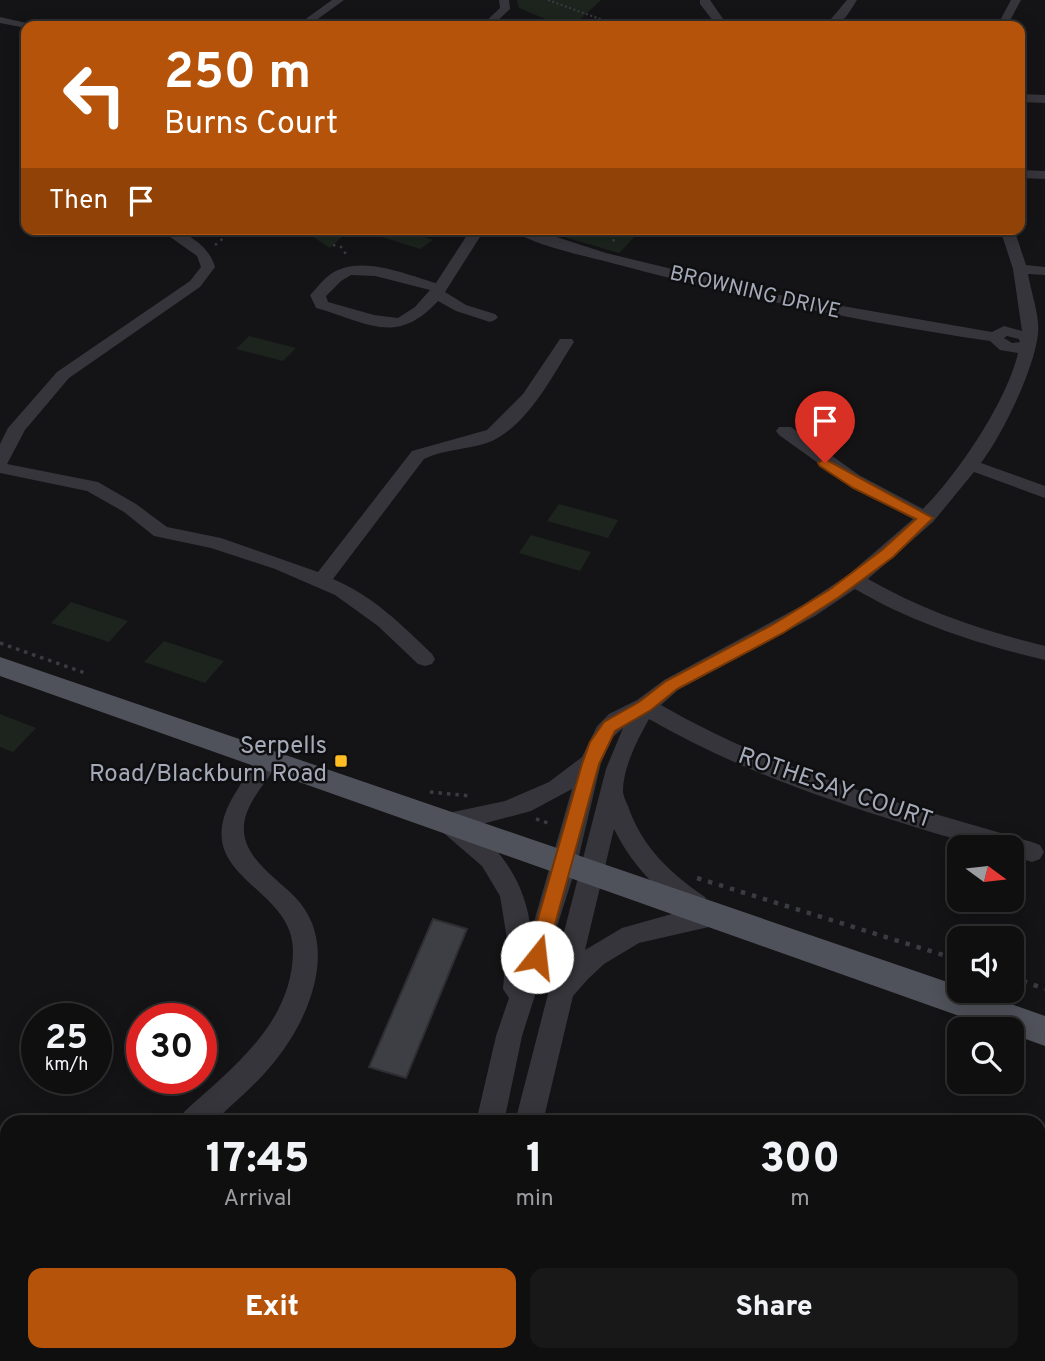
<!DOCTYPE html>
<html lang="en">
<head>
<meta charset="utf-8">
<style>
	:root { --surface:#0f0f10; --page:#181819; --text:#f1f3f6; --muted:#9b9c9f; --line:#2f2f30; --accent:#b45309 }
	body { margin:0; font-family:Overpass,sans-serif; background:var(--page); color:var(--text); height:100vh; display:flex; flex-direction:column; font-size:26px; white-space:nowrap }
	* { box-sizing:border-box; margin:0 }
	p { font-size:23px; color:var(--muted) }
	.icon { flex:none; width:38px; height:38px; fill:none; stroke:currentColor; stroke-width:2; stroke-linecap:round; stroke-linejoin:round }
	.map { position:relative; flex:1; overflow:hidden }
	.panel { position:absolute; left:0px; top:1115px; width:1046px; height:247px; display:flex; flex-direction:column; background:var(--surface); border-radius:21px 21px 0 0; box-shadow:0 4px 18px #0003,0 0 0 2px var(--line) }
	.panel>* { flex:none }
	.banner { position:absolute; left:21px; top:21px; width:1004px; height:214px; border-radius:14px; box-shadow:0 4px 18px #0003,0 0 0 2px var(--line); background:#b45309; color:#fff; overflow:hidden }
	.needle { width:46px; rotate:105deg }
	.buttons { position:absolute; left:947px; top:835px; display:grid; gap:14px }
	.buttons a { display:grid; place-items:center; width:77px; height:77px; border-radius:14px; background:var(--surface); box-shadow:0 4px 18px #0003,0 0 0 2px var(--line); font-size:35px }
	.speed { position:absolute; left:21px; top:1003px; display:flex; gap:14px; font-size:35px; font-weight:700; text-align:center }
	.speed>* { display:grid; place-content:center; width:91px; height:91px; border-radius:50%; background:var(--surface); box-shadow:0 4px 18px #0003,0 0 0 2px var(--line); line-height:1 }
	.speed small { font-size:18px; font-weight:400 }
	.speed .limit { border:10px solid #d22; background:#fff; color:#111 }
	.pin { position:absolute; display:grid; place-items:center; width:60px; height:60px; color:#fff; margin:-72px -30px; border-radius:50% 50% 50% 0; rotate:-45deg; box-shadow:0 0 7px #0007 }
	.pin .icon { rotate:45deg }
	.me { position:absolute; width:77px; margin:-38px; rotate:16deg; stroke-linejoin:round; filter:drop-shadow(0 0 5px #0008) }
	.turn { display:flex; align-items:center; gap:24px; height:147px; padding:0 28px; font-size:32px }
	.turn .icon { width:91px; height:91px; stroke-width:2.5 }
	.turn b { display:block; font-size:49px; line-height:60px }
	.then { display:flex; align-items:center; height:66px; padding:0 28px; background:#0003; gap:14px; font-size:26px }
	.eta { display:flex; justify-content:space-evenly; align-items:center; height:119px; text-align:center }
	.eta b { font-size:42px; font-weight:800; line-height:49px }
	.action { display:flex; gap:14px; margin-top:auto; padding:14px 28px }
	.action a { flex:1; height:80px; border-radius:14px; background:var(--accent); color:#fff; font-size:28px; font-weight:800; line-height:80px; text-align:center }
	.action a+a { background:var(--page); color:var(--text) }
	.map>svg:first-child { display:block }
	.green { fill:#1c241d }
	.building { fill:#3e3f44; stroke:#2e2e32; stroke-width:2 }
	.lines { fill:none; stroke-linecap:round; stroke-linejoin:round }
	.path-far3 { stroke:#3a3c42; stroke-width:2; stroke-dasharray:2 2.5; stroke-linecap:butt }
	.path-far2 { stroke:#3a3c42; stroke-width:2.5; stroke-dasharray:2.5 4.5; stroke-linecap:butt }
	.path-far1 { stroke:#3a3c42; stroke-width:3.5; stroke-dasharray:3.5 5; stroke-linecap:butt }
	.path { stroke:#3a3c42; stroke-width:4.5; stroke-dasharray:4.5 7; stroke-linecap:butt }
	.minor { fill:#35353b; fill-rule:evenodd }
	.major { fill:#50525b; fill-rule:evenodd }
	.route { fill:#b45309; stroke:#753606; stroke-width:2 }
	.poi-dot { fill:#ffbc23; stroke:#0f0f11; stroke-width:2.5 }
	.labels { text-anchor:middle; dominant-baseline:central; stroke-width:5; stroke-linejoin:round; paint-order:stroke }
	.far-street-label { font-size:21px; fill:#a4aab8; stroke:#0f0f11 }
	.poi-label { font-size:24px; fill:#a4aab8; stroke:#0f0f11; text-anchor:end }
	.street-label { font-size:24px; fill:#a4aab8; stroke:#0f0f11 }
</style>
</head>
<body>
<div class="map">
<svg width="1045" height="1361" viewBox="0 0 1045 1361">
	<rect width="100%" height="100%" fill="#141416"/>
	<g class="green">
		<path d="M517 0H601L573 26H562L519 8Z"/>
		<path d="M301 229H350L330 248Z"/>
		<path d="M390 229H400L433 240 420 249 379 236Z"/>
		<path d="M546 229H642L619 253 544 231Z"/>
		<path d="M249 336 296 348 283 361 236 349Z"/>
		<path d="M559 504 618 520 608 538 547 521Z"/>
		<path d="M531 535 591 552 580 571 519 553Z"/>
		<path d="M71 602 128 621 109 642 51 623Z"/>
		<path d="M164 641 224 661 205 683 144 662Z"/>
		<path d="M0 714 36 728 13 752 0 747Z"/>
	</g>
	<path class="building" d="M433 919 467 929 406 1078 369 1067Z"/>
	<g class="lines">
		<path class="path-far3" d="M548 0 619 26"/>
		<g class="path-far2">
			<path d="M604 229 612 236 615 244"/>
			<path d="M215 245 235 229"/>
			<path d="M333 245 341 247 348 257"/>
		</g>
		<g class="path-far1">
			<path d="M0 643 85 673"/>
			<path d="M430 792 471 796"/>
			<path d="M536 819 551 824"/>
		</g>
		<g class="path">
			<path d="M697 878 959 960"/>
			<path d="M1012 977 1045 989"/>
		</g>
		<g class="minor">
			<path d="M332 0H344L308 26H296Z"/>
			<path d="M499 0H509L510 9 492 26H481L500 8Z"/>
			<path d="M700 0H710L728 26H717L700 4Z"/>
			<path d="M847 0H857C848 14 843 26 825 26Z"/>
			<path d="M1011 0H1021L1007 26H997Z"/>
			<path d="M0 17 40 26 26 28 0 23Z"/>
			<path d="M1020 94 1045 95V103L1020 102Z"/>
			<path d="M1020 170 1045 171V179L1020 178Z"/>
			<path d="M159 229C183 229 208 243 215 267L200 287 69 378 25 430 7 464 98 482 136 504 167 527 221 538 318 572 412 451 487 430 523 394 560 339H572L574 342C552 376 527 428 487 443 466 450 444 449 424 459L333 579C372 595 402 625 432 654L435 659 432 664 425 666 418 664 378 626 335 595 275 569 211 548 154 536 124 512 87 491 0 473V444L8 428 57 372 190 281 201 267 197 256Z"/>
			<path d="M471 229H485L445 292 466 305 495 314 498 317 495 320 490 322 456 311 438 301C396 347 367 322 316 308L310 295 313 292C320 284 328 274 338 270 367 257 408 275 436 283ZM351 275 375 276 430 290 415 307 398 318 374 315 328 302 326 296 341 281Z"/>
			<path d="M512 229H532L606 253 779 295 992 332 1004 326 1022 331 1013 269 1000 229H1014L1026 265 1045 267V275L1028 274C1031 292 1040 316 1038 334 1034 369 1004 432 981 463L1045 486V498L974 472 933 522 868 579C924 611 983 631 1045 646V660C978 644 915 624 855 589L815 616 678 690 661 705C777 772 904 805 1032 842L1040 845 1044 852 1040 859 1032 862 1012 856V847C973 847 939 834 902 823 814 796 729 765 649 719 638 739 623 767 623 791 623 795 626 802 628 806 642 847 670 873 705 897L708 904 707 907 722 910 725 917 722 924 639 943 604 964 588 979 573 996 543 1122H515L606 769 623 728 613 737 601 763 577 864 522 1036 504 1122H476L496 1036 509 998 503 989 507 939 500 896 482 866 439 829 435 822 439 815 505 801 549 782 582 757 597 726 609 714 637 700 664 680 801 606 848 575 913 519 846 483 779 435 776 431 779 427H791L859 475 923 509C958 474 1007 401 1018 353L1000 350 990 341C861 322 734 296 608 262 585 256 528 244 512 229ZM1007 336 1019 339 1020 342 1012 343 1004 338ZM572 789 531 932C527 889 506 853 471 827L531 811ZM614 829C631 863 654 888 686 910L622 928 585 950Z"/>
			<path d="M269 751 277 754 280 760C269 780 246 801 244 825 241 856 275 877 294 896 341 943 310 1018 275 1061 257 1084 234 1102 214 1122H180L184 1112C233 1067 293 1023 293 950 292 882 179 877 239 787 246 775 255 756 269 751Z"/>
			<path d="M7 1329V1354H19L15 1361H0V1332Z"/>
			<path d="M439 1354H471L469 1361H437Z"/>
			<path d="M880 1354H912L913 1361H881Z"/>
		</g>
		<path class="major" d="M0 657 959 986V990H971L1045 1016V1046L1012 1034V1029H996L0 676Z"/>
	</g>
	<path class="route" d="M825 459 933 518 893 557 839 597 783 633 677 689 651 710 615 731 599 764 546 957 544 963 537 965 530 963 527 957 582 764 590 742 604 722 639 702 666 681 772 625 829 590 882 550 916 519 853 488 820 466 818 463Z"/>
	<rect class="poi-dot" x="334" y="754" width="14" height="14" rx="3.5"/>
	<g class="labels">
		<g class="far-street-label">
			<text transform="translate(755 293) rotate(13)">BROWNING DRIVE</text>
		</g>
		<g class="poi-label">
			<text x="327" y="747">Serpells<tspan x="327" dy="28">Road/Blackburn Road</tspan></text>
		</g>
		<g class="street-label">
			<text transform="translate(835 789) rotate(19)">ROTHESAY COURT</text>
		</g>
	</g>
</svg>
<div class="buttons">
<a><svg class="needle" viewBox="-14 -14 28 28"><path d="M0-13l5 13h-10z" fill="#e53935"/><path d="M0 13l5-13h-10z" fill="#9b9c9f"/></svg></a>
<a><svg class="icon" aria-label="sound" viewBox="0 0 24 24"><path d="M4 9h4l5-4v14l-5-4H4zM17 9q2 3 0 6"/></svg></a>
<a><svg class="icon" aria-label="search" viewBox="0 0 24 24"><circle cx="10" cy="10" r="6"/><path d="M15 15l6 6"/></svg></a>
</div>
<div class="speed"><div>25<small>km/h</small></div><div class="limit">30</div></div>
<div class="pin" style="left:825px;top:463px;background:#d93025"><svg class="icon" aria-label="arrive" viewBox="0 0 24 24"><path d="M6 21V4h12l-3 4 3 4H6"/></svg></div>
<svg class="me" style="left:537px;top:957px" viewBox="-20 -20 40 40"><circle r="19" fill="#fff"/><path d="M0-13L10 11 0 6-10 11z" fill="#b45309"/></svg>
<div class="banner">
<div class="turn"><svg class="icon" aria-label="left" viewBox="0 0 24 24"><path d="M17 20v-9H6M10 6l-5 5 5 5"/></svg><div><b>250 m</b>Burns Court</div></div>
<div class="then">Then<svg class="icon" aria-label="arrive" viewBox="0 0 24 24"><path d="M6 21V4h12l-3 4 3 4H6"/></svg></div>
</div>
<section class="panel">
<div class="eta">
<div><b>17:45</b><p>Arrival</p></div>
<div><b>1</b><p>min</p></div>
<div><b>300</b><p>m</p></div>
</div>
<div class="action"><a>Exit</a><a>Share</a></div>
</section>
</div>
</body>
</html>
